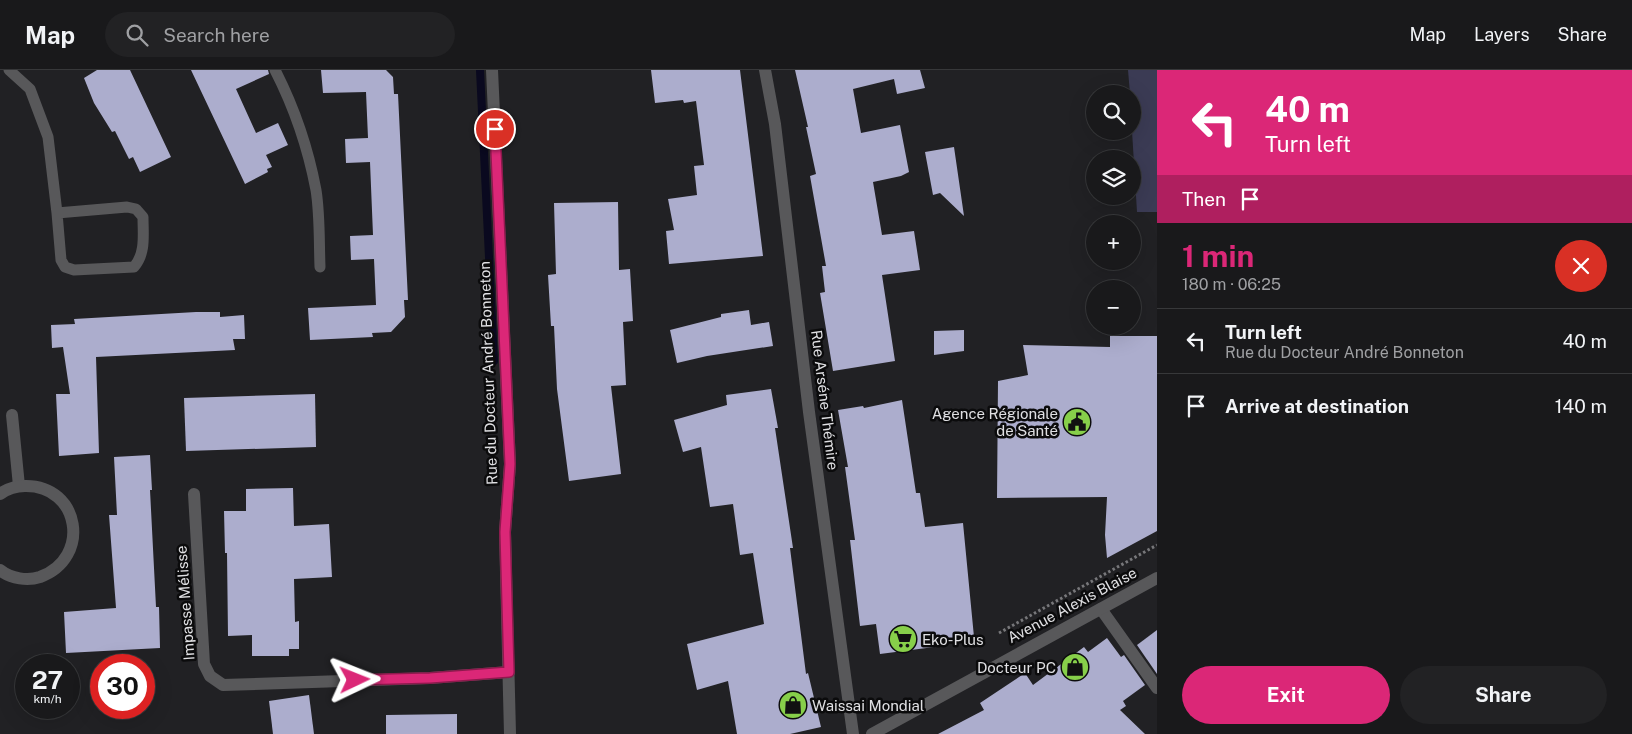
<!DOCTYPE html>
<html lang="en">
<head>
<meta charset="utf-8">
<style>
	:root { --surface:#19191b; --page:#222224; --text:#f1f3f6; --muted:#9fa0a3; --line:#37383a; --accent:#db2777 }
	body { margin:0; font-family:"Public Sans",sans-serif; background:var(--page); color:var(--text); height:100vh; display:flex; flex-direction:column; font-size:19px; white-space:nowrap }
	* { box-sizing:border-box; margin:0 }
	p { font-size:16px; color:var(--muted) }
	.icon { flex:none; width:28px; height:28px; fill:none; stroke:currentColor; stroke-width:2; stroke-linecap:round; stroke-linejoin:round }
	.map { position:relative; flex:1; overflow:hidden }
	.sheet { display:flex; flex-direction:column; background:var(--surface); width:475px }
	.sheet>* { flex:none }
	.banner { background:#db2777; color:#fff; overflow:hidden }
	.buttons { position:absolute; left:1086px; top:15px; display:grid; gap:10px }
	.buttons a { display:grid; place-items:center; width:55px; height:55px; border-radius:50%; background:var(--surface); box-shadow:0 5px 20px #0002,0 0 0 1px var(--line); font-size:25px }
	.speed { position:absolute; left:15px; top:584px; display:flex; gap:10px; font-size:25px; font-weight:700; text-align:center }
	.speed>* { display:grid; place-content:center; width:65px; height:65px; border-radius:50%; background:var(--surface); box-shadow:0 5px 20px #0002,0 0 0 1px var(--line); line-height:1 }
	.speed small { font-size:12px; font-weight:400 }
	.speed .limit { border:8px solid #d22; background:#fff; color:#111 }
	.pin { position:absolute; display:grid; place-items:center; width:42px; height:42px; color:#fff; margin:-21px; border:2px solid #fff; border-radius:50%; box-shadow:0 1px 5px #0007 }
	.me { position:absolute; width:55px; margin:-28px; rotate:88deg; stroke-linejoin:round; filter:drop-shadow(0 0 4px #0008) }
	.turn { display:flex; align-items:center; gap:18px; height:105px; padding:0 25px; font-size:22px }
	.turn .icon { width:65px; height:65px; stroke-width:2.5 }
	.turn b { display:block; font-size:35px; line-height:42px }
	.then { display:flex; align-items:center; height:48px; padding:0 25px; background:#0003; gap:10px; font-size:19px }
	.round { display:grid; place-items:center; flex:none; width:52px; height:52px; border-radius:26px; background:var(--page) }
	.overview { display:flex; align-items:center; justify-content:space-between; height:85px; padding:0 25px }
	h1 { font-size:30px; font-weight:700; line-height:38px; color:var(--accent) }
	.button { display:flex; gap:10px; margin-top:auto; padding:10px 25px }
	.button a { flex:1; height:58px; border-radius:30px; background:var(--accent); color:#fff; font-size:20px; font-weight:700; line-height:58px; text-align:center }
	.button a+a { background:var(--page); color:var(--text) }
	ul { padding:0; list-style:none }
	li { display:flex; align-items:center; gap:15px; height:65px; padding:0 25px; border-top:1px solid var(--line) }
	li div { flex:1 }
	li b { display:block; font-size:19px }
	li em { font-style:normal }
	header { display:flex; align-items:center; gap:30px; box-sizing:border-box; height:70px; padding:0 25px; background:var(--surface); border-bottom:1px solid var(--line) }
	header strong { font-size:24px }
	nav { display:flex; gap:28px; margin-inline-start:auto; font-size:18px }
	.search { width:350px; height:45px; background:var(--page); display:flex; align-items:center; gap:12px; box-sizing:border-box; padding:0 18px; border-radius:28px; color:var(--muted); font-size:19px }
	main { display:flex; flex:1; min-height:0 }
	.map>svg:first-child { display:block }
	.green { fill:#3b3b54 }
	.lines { fill:none; stroke-linecap:round; stroke-linejoin:round }
	.stream { stroke:#0a091f; stroke-width:8 }
	.building { fill:#acadcd }
	.path { stroke:#77777a; stroke-width:3; stroke-dasharray:2.5 2.5; stroke-linecap:butt }
	.service { stroke:#58585a; stroke-width:11 }
	.minor { stroke:#58585a; stroke-width:12 }
	.route-casing { stroke:#8e194d; stroke-width:12 }
	.route { stroke:#db2777; stroke-width:9 }
	.labels { text-anchor:middle; dominant-baseline:central; stroke-width:5; stroke-linejoin:round; paint-order:stroke }
	.street-label { font-size:15px; fill:#e0e0e3; stroke:#0b0b0c }
	.poi-label { font-size:15px; fill:#e0e0e3; stroke:#0b0b0c; text-anchor:end }
</style>
</head>
<body>
<header>
<strong>Map</strong>
<div class="search"><svg class="icon" aria-label="search" viewBox="0 0 24 24"><circle cx="10" cy="10" r="6"/><path d="M15 15l6 6"/></svg>Search here</div>
<nav><a>Map</a><a>Layers</a><a>Share</a></nav>
</header>
<main>
<div class="map">
<svg width="1157" height="664" viewBox="0 0 1157 664">
	<rect width="100%" height="100%" fill="#212124"/>
	<path class="green" d="M1128 0H1157V142H1137L1132 61V24H1130Z"/>
	<g class="lines">
		<path class="stream" d="M480 0 494 291"/>
	</g>
	<g class="building">
		<path d="M97 0H130L171 87 140 102 133 87 129 89 115 61 112 62 94 33 84 8Z"/>
		<path d="M191 0H268L269 4 236 19 256 63 278 53 288 75 266 85 272 97 267 99 268 102 245 114Z"/>
		<path d="M321 0H386L393 7 394 24H398L408 230H404L405 247 391 262 372 263 373 267 310 270 308 238 376 235 374 189 351 190 350 166 373 165 370 92 346 93 345 69 368 68 366 22 323 23Z"/>
		<path d="M651 0H740L763 186 669 194 666 161 674 160 668 129 697 125 694 96 704 95 696 31 684 33 683 30 655 33Z"/>
		<path d="M795 0H920L925 18 897 24 894 9 853 19 861 63 900 55 909 102 901 106 873 112 882 165 914 161 920 200 882 205 895 291 833 301 820 223 825 222 822 196H826L810 106 816 104 806 57H808Z"/>
		<path d="M954 77 964 146 940 123 933 125 925 82Z"/>
		<path d="M618 132 619 200 630 199 633 251 623 252 626 315 611 316 621 404 569 411 557 319 554 256H551L548 205 556 204 554 133Z"/>
		<path d="M749 240 751 255 769 252 773 276 707 286 677 293 670 260 721 247V244Z"/>
		<path d="M196 242H220V247L244 245 245 269H233L235 280 96 287 99 383 59 386 56 324H70L63 277 52 278 51 255 75 254 74 249Z"/>
		<path d="M964 260V281L934 285V261Z"/>
		<path d="M1110 266H1157V461L1107 488 1105 465 1107 427 997 428 998 311 1028 305 1023 275 1110 277Z"/>
		<path d="M771 319 778 358H775L793 478H790L806 604 808 603 821 657 790 664H737L728 611 697 620 687 574 764 554 753 483 740 485 733 434 710 437 701 377 683 382 674 350 727 335 726 325Z"/>
		<path d="M315 324 316 377 186 381 184 328Z"/>
		<path d="M902 330 916 423H920L925 457 963 453 974 567 941 571 942 576 880 584 876 554 860 556 850 470H855L845 397H848L838 340 863 336 864 338Z"/>
		<path d="M150 385 152 420H150L156 537H159L160 578 66 583 64 542 116 538 109 445H117L114 387Z"/>
		<path d="M293 418 294 456 329 454 332 507 294 509 295 552 299 551V579H289V586H252V565L228 566 227 483H225L224 441H246V419Z"/>
		<path d="M1157 560V604L1137 575Z"/>
		<path d="M1107 568 1121 587 1124 585 1145 615 1123 631 1126 636 1120 640 1145 664H938L984 640 980 633 1025 603 1033 615 1084 577 1088 582Z"/>
		<path d="M309 625 314 664H273L269 631Z"/>
		<path d="M457 644V664H386V645Z"/>
	</g>
	<g class="lines">
		<path class="path" d="M999 563 1157 475"/>
		<g class="service">
			<path d="M9 0 30 19 48 67 57 143 61 190 65 197 74 200 134 197C146 183 143 165 143 147L136 139 127 137 57 143"/>
			<path d="M275 0C294 37 308 78 316 120 320 145 319 172 320 197"/>
		</g>
		<g class="minor">
			<path d="M492 0 510 394 505 462 510 664"/>
			<path d="M765 0 775 54 809 342 853 664"/>
			<path d="M12 345 19 416"/>
			<path d="M0 424C7 419 17 416 25 416 80 415 92 488 40 507 28 511 11 509 0 500"/>
			<path d="M194 424 204 594 210 606 223 615 430 608 509 602"/>
			<path d="M1101 539 1157 618"/>
			<path d="M872 664 1157 508"/>
		</g>
	</g>
	<g class="lines">
		<defs>
			<path id="route" d="M355 610 430 608 509 602 505 462 510 394 495 59"/>
		</defs>
		<use href="#route" class="route-casing"/>
		<use href="#route" class="route"/>
	</g>
	<defs>
		<symbol id="civic-disc" viewBox="-11 -11 22 22"><circle r="9.5" fill="#87cf4a" stroke="#0b0b0c"/><path d="M-.6-6.5H3V-4.5H.6V-3L4-1V1h2V6H-6V1h2V-1L-.6-3ZM-1.2 2.5V6h2.4V2.5Z" fill="#111"/></symbol>
		<symbol id="supermarket-disc" viewBox="-11 -11 22 22"><circle r="9.5" fill="#87cf4a" stroke="#0b0b0c"/><path d="M-6-5.5h2.5l.6 2H6L4.5 2H-2.5L-4.4-4H-6ZM-1.5 3.2a1.3 1.3 0 1 0 .1 0ZM3 3.2a1.3 1.3 0 1 0 .1 0Z" fill="#111"/></symbol>
		<symbol id="shop-disc" viewBox="-11 -11 22 22"><circle r="9.5" fill="#87cf4a" stroke="#0b0b0c"/><path d="M-5-2.5h2.3a2.7 3.5 0 0 1 5.4 0H5L5.5 6h-11ZM-1.5-2.5h3a1.5 2.3 0 0 0-3 0Z" fill="#111"/></symbol>
	</defs>
	<g fill-rule="evenodd">
		<use href="#civic-disc" x="1061" y="336" width="32" height="32"/>
		<use href="#supermarket-disc" x="887" y="553" width="32" height="32"/>
		<use href="#shop-disc" x="1059" y="581" width="32" height="32"/>
		<use href="#shop-disc" x="777" y="619" width="32" height="32"/>
	</g>
	<g class="labels">
		<g class="street-label">
			<text transform="translate(488 303) rotate(-92)">Rue du Docteur André Bonneton</text>
			<text transform="translate(825 330) rotate(83)">Rue Arséne Thémire</text>
			<text transform="translate(185 533) rotate(-94)">Impasse Mélisse</text>
			<text transform="translate(1072 535) rotate(-28)">Avenue Alexis Blaise</text>
		</g>
		<g class="poi-label">
			<text x="1058" y="343">Agence Régionale<tspan x="1058" dy="17">de Santé</tspan></text>
			<text x="922" y="569" text-anchor="start">Eko-Plus</text>
			<text x="1056" y="597">Docteur PC</text>
			<text x="812" y="635" text-anchor="start">Waissai Mondial</text>
		</g>
	</g>
</svg>
<div class="buttons">
<a><svg class="icon" aria-label="search" viewBox="0 0 24 24"><circle cx="10" cy="10" r="6"/><path d="M15 15l6 6"/></svg></a>
<a><svg class="icon" aria-label="layers" viewBox="0 0 24 24"><path d="M12 4l9 5-9 5-9-5zM3 14l9 5 9-5"/></svg></a>
<a>+</a>
<a>−</a>
</div>
<div class="speed"><div>27<small>km/h</small></div><div class="limit">30</div></div>
<div class="pin" style="left:495px;top:59px;background:#d93025"><svg class="icon" aria-label="arrive" viewBox="0 0 24 24"><path d="M6 21V4h12l-3 4 3 4H6"/></svg></div>
<svg class="me" style="left:355px;top:610px" viewBox="-20 -20 40 40"><path d="M0-17L14 15 0 8-14 15z" fill="#db2777" stroke="#fff" stroke-width="4"/></svg>
</div>
<section class="sheet">
<div class="banner">
<div class="turn"><svg class="icon" aria-label="left" viewBox="0 0 24 24"><path d="M17 20v-9H6M10 6l-5 5 5 5"/></svg><div><b>40 m</b>Turn left</div></div>
<div class="then">Then<svg class="icon" aria-label="arrive" viewBox="0 0 24 24"><path d="M6 21V4h12l-3 4 3 4H6"/></svg></div>
</div>
<div class="overview"><div><h1>1 min</h1><p>180 m · 06:25</p></div><a class="round" style="background:#d93025;color:#fff"><svg class="icon" aria-label="close" viewBox="0 0 24 24"><path d="M6 6l12 12M18 6L6 18"/></svg></a></div>
<ul>
<li><svg class="icon" aria-label="left" viewBox="0 0 24 24"><path d="M17 20v-9H6M10 6l-5 5 5 5"/></svg><div><b>Turn left</b><p>Rue du Docteur André Bonneton</p></div><em>40 m</em></li>
<li><svg class="icon" aria-label="arrive" viewBox="0 0 24 24"><path d="M6 21V4h12l-3 4 3 4H6"/></svg><div><b>Arrive at destination</b></div><em>140 m</em></li>
</ul>
<div class="button"><a>Exit</a><a>Share</a></div>
</section>
</main>
</body>
</html>
